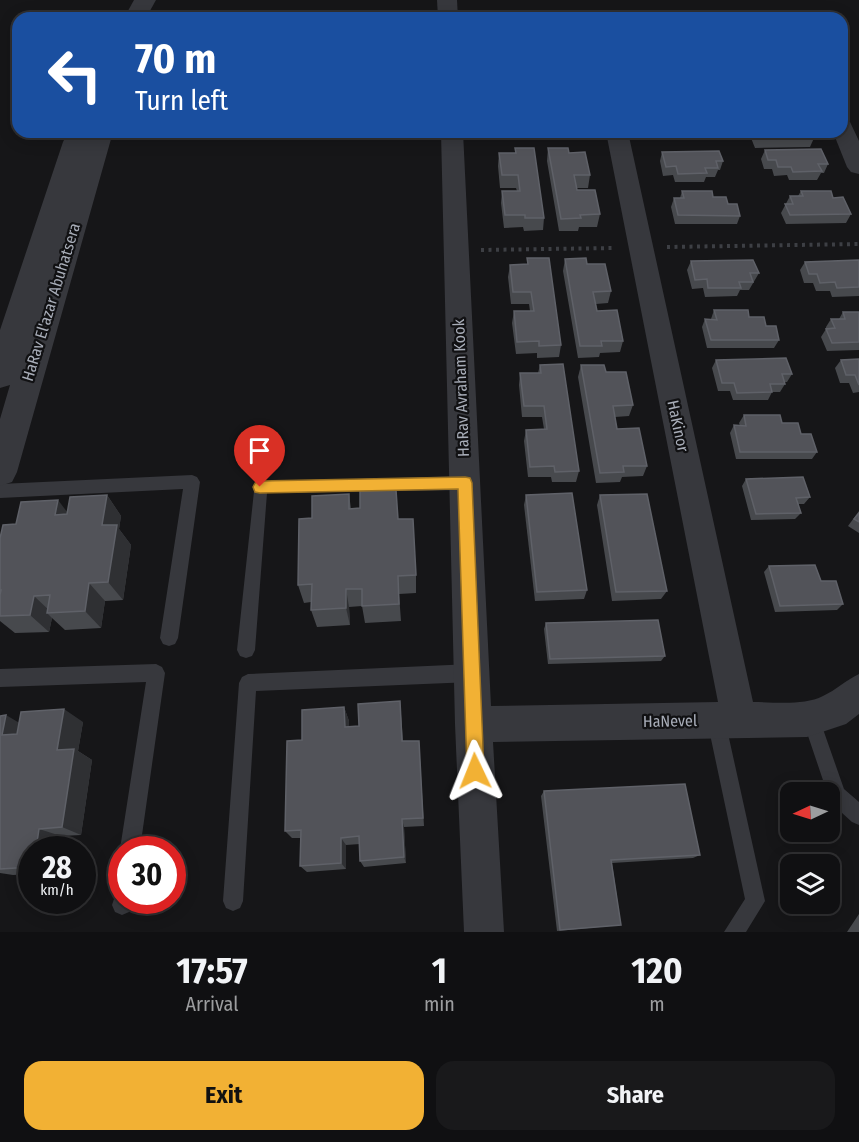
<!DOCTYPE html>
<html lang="en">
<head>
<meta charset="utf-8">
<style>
	:root { --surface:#101012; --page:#19191b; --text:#f1f3f6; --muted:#9c9d9f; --line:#303032; --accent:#f2b134 }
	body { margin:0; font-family:"Fira Sans Condensed",sans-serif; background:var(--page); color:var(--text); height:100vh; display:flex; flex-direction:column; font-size:22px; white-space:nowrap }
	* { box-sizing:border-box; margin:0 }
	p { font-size:20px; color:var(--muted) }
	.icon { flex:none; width:33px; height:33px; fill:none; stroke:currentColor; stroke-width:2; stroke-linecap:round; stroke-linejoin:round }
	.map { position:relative; height:932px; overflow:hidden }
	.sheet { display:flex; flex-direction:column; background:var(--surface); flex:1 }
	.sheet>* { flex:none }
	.banner { position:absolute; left:12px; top:12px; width:836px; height:126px; border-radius:18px; box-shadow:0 3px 15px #0003,0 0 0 2px var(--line); background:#1a4fa0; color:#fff; overflow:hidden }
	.needle { width:39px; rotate:266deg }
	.buttons { position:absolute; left:780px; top:782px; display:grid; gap:12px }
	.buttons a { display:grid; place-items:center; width:60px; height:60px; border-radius:12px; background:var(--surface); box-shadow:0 3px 15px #0003,0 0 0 2px var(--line); font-size:30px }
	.speed { position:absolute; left:18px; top:836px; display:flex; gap:12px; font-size:30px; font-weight:700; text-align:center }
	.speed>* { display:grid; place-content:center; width:78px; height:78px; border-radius:50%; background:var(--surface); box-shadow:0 3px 15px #0003,0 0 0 2px var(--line); line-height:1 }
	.speed small { font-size:15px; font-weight:400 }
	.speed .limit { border:9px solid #d22; background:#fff; color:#111 }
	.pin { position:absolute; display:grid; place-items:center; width:51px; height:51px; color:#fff; margin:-62px -26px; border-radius:50% 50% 50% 0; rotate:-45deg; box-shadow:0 0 6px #0007 }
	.pin .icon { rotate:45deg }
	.me { position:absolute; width:66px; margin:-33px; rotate:358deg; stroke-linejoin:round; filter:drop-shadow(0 0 4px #0008) }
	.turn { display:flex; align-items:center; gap:21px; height:126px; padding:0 24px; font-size:27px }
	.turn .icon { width:78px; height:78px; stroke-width:2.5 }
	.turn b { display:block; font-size:42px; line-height:51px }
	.eta { display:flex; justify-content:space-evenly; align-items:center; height:102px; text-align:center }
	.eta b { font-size:36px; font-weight:700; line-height:42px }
	.primary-button { display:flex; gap:12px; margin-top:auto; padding:12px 24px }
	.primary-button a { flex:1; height:69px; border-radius:18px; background:var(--accent); color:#111; font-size:24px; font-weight:700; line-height:69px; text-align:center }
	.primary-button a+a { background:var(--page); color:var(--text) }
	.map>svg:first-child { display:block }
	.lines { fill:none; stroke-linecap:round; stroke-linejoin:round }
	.path { stroke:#3d3f44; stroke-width:4; stroke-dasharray:3 4.5; stroke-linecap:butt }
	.service { fill:#37383d; fill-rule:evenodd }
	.minor { fill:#37383d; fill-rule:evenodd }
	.tertiary { fill:#37383d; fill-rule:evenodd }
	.wall { fill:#47494d }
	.shaded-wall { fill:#2f3033 }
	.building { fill:#525359; stroke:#5f6168; stroke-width:1.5 }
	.route { fill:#f2b134; stroke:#9d7322; stroke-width:1.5 }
	.labels { text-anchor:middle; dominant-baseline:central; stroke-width:4.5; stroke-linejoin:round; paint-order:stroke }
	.street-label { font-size:16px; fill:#a8adb8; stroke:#111113 }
</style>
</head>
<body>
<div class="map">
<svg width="859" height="932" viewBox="0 0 859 932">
	<rect width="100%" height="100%" fill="#161618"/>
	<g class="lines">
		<g class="path">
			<path d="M667 247 859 244"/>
			<path d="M481 250 614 248"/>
		</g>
		<g class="service">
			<path d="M192 475 197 477 200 482 178 638 175 644 169 646 163 644 160 638 183 489 0 498V484Z"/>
			<path d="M465 476 470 478 473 483 470 488 465 490 267 493 255 650 252 656 246 658 240 656 237 650 255 482Z"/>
			<path d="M156 664 162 667 165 673 140 849H122V852L120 849 146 682 0 687V669Z"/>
			<path d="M472 664 478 667 481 673 478 679 472 682 256 691 243 901 240 908 233 911 226 908 223 901 239 683 242 677 248 674Z"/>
			<path d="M811 709 817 712 844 789 859 802V825L852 822 830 802V792H827L802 718 805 712Z"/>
			<path d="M716 711 722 714 725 720 765 901 746 932H724L745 899 707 720 710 714Z"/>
			<path d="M122 891V900H133L129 912 122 915 115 912 112 905 116 893Z"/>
		</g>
		<g class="minor">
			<path d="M437 0H457L458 18H438Z"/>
			<path d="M842 120 850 122 859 141V174L851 172 847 167 833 132H842Z"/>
			<path d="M441 132H463L491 706 718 702 606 132H628L753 702C775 702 803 706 823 696 836 690 846 680 859 674V714L846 724 807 737 493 742 504 932H464L455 724Z"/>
		</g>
		<g class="tertiary">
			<path d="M134 0H156L146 18H124Z"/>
			<path d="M89 132H113L17 472 12 482 0 486V419L10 385 0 388V330L63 142 66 136 75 134 84 136 86 140Z"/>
		</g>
	</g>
	<g class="wall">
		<path d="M753 132H812L814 138 810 147 755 148 751 138Z"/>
		<path d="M515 148 544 218 543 230 524 231 523 227 504 228 501 203 502 191H517L516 188H500L498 166 499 153H515Z"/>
		<path d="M548 148 569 153 590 175 588 188H577V190L600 214 597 227H579L578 231H559L547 161Z"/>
		<path d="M765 150 828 164 824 173H821L817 180H789L787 175 774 176 772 169H764L761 159Z"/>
		<path d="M662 152 723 161 720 170H718L715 177H706L704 182H675L673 175 663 176 660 161Z"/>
		<path d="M682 191 713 197 728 204 740 216 737 224H675L671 207 674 198H680Z"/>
		<path d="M801 191 833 198 851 214 846 223 786 224 781 213 790 196H798Z"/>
		<path d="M527 258 561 345 559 357 537 358V353L516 354 512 323 514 311H530L529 304H511L508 277 510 265 527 264Z"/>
		<path d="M565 259 587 264 611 291 608 303 596 304 597 311 623 341 620 352 600 353 599 357 578 358 563 271Z"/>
		<path d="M859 260V296L832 297 830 291H816L813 283H804L800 270 805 262Z"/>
		<path d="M691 261 759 273 749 290H740L737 296 705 297 703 288 692 289 687 270Z"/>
		<path d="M714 310 749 317 766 326 779 340 774 348H707L702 327 705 319H711Z"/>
		<path d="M843 312H859V350L827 351 821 337 826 329V327L831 319H839Z"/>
		<path d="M859 359V392L853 393 849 383H840L835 368 841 360Z"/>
		<path d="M716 360 792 374 787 382H784L785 384 780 392H772L768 400H733L730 391H718L712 368Z"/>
		<path d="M540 365 579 471 576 482H552L551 477H528L524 441 526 430 544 429 542 417H522L519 385 520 373H538Z"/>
		<path d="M581 365 606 372 633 405 629 416 615 417 617 429 647 466 643 476 622 477 620 482 596 483 578 377Z"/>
		<path d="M744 415 782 423 801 434 817 452 812 459H736L730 433 734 425 740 426 739 423Z"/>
		<path d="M746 479 810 497 804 504H798L801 513 795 519 751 520 742 486Z"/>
		<path d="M349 494 351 509 398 519 416 575V593L399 594 401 621 365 623 362 606 349 607 350 625 317 627 311 610V602L304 603 298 585 312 518Z"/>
		<path d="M107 495 121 516 119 529 131 545 123 600 105 601 101 628 65 630 52 618 49 632 15 633 0 621V538L16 524 67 512Z"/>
		<path d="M526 495 587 590 584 599 535 601 524 505Z"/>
		<path d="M600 495 667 591 661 599 612 601 597 505Z"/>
		<path d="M859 511V533L848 526Z"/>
		<path d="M769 566 821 581 843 604 837 610 775 612 764 572Z"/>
		<path d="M546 623 665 656 661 661 548 664 544 629Z"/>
		<path d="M400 701 403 741H419L424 826 404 827 406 863 364 867 360 861V844L346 845V869L307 872 300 866 301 838H292L285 831 302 740 344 707 349 721V727L359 726Z"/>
		<path d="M0 716 19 723 83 722 78 751 92 760 81 835 61 836 32 849V874L13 875 0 873Z"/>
		<path d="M544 791 700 855 693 858 612 863 621 925 557 931 541 796Z"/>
		<path d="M859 914V932H847Z"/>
	</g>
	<g class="shaded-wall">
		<path d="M107 495 121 516 119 529 131 545 123 600 108 582 102 525Z"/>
		<path d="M58 500 74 521 55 515Z"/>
		<path d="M89 583 105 601 101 628 85 611Z"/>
		<path d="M346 589 349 607 350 625 346 608Z"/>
		<path d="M34 596 52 613H47L52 618 49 632 30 615Z"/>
		<path d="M344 707 349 721V739L345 727Z"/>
		<path d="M64 709 83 722 78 751 92 760 81 835 62 827 57 750Z"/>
		<path d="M6 715 28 728 24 747 2 735Z"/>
		<path d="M402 819 404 827 406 863 404 857Z"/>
		<path d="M39 829 61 836 59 849H36Z"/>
		<path d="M341 838 346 845V869L341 863Z"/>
	</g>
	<g class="building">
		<path d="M755 132H812L814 138 759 139Z"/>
		<path d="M515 148H534L544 218H525V215H505L502 191H520L518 175H502L499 153H516Z"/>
		<path d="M548 148H568L569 153 585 152 590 175H574L577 190H595L600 214 580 215 581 218 561 219Z"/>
		<path d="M821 149 828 164H818L822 171 793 172 791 167H778L776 160H768L765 150Z"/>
		<path d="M719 151 723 161H716L718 168H705L707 173 678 174 676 166 666 167 662 152Z"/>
		<path d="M682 191H712L713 197H726L728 204H737L740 216 678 215 674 198H684Z"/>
		<path d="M801 191H831L833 198 843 197 851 214 790 215 785 204H793L790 196H803Z"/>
		<path d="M527 258H549L561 345 539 346V341L517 342 514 311H534L531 292H513L510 265 528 264Z"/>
		<path d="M586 258 587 264H605L611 291 593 292 597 311 617 310 623 341H601L602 346H580L565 259Z"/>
		<path d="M753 260 759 273H750L753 282H739L741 288H708L707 279 695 280 691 261Z"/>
		<path d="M859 260V287L837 288 835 282 820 283 817 274H809L805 262Z"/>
		<path d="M714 310H748L749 317H764L766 326H776L779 340H711L705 319 717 320Z"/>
		<path d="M843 312H859V342L832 343 826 329 835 328 831 319H845Z"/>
		<path d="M786 358 792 374H782L785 384H770L772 392 737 393 734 383H722L716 360Z"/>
		<path d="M859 359V385L855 375H846L841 360Z"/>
		<path d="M563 364 579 471 555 472 554 466 530 467 526 430 547 429 544 406H524L520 373H541L540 365Z"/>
		<path d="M581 365H604L606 372H626L633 405 613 406 617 429 639 428 647 466H623L624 472 600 473Z"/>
		<path d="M744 415H780L782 423H798L801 434H811L817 452H740L734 425 746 426Z"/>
		<path d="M803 477 810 497 796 498 801 513 756 514 746 479Z"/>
		<path d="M396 490 398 519H413L416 575 398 576 399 604 362 606V589H346V608L311 610 312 584 298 585 299 519 312 518V496L349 494V509L360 508V491Z"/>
		<path d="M572 493 587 590 537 592 526 495Z"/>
		<path d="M647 494 667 591 616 592 600 495Z"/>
		<path d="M107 495 102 525H117L108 582 89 583 85 611 47 613 50 595 34 596 30 615 0 616V595L1 590H0V538L3 525 16 524 21 502 58 500 55 515 67 514 70 497Z"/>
		<path d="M859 513V522L854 519Z"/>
		<path d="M815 565 821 581H836L843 604 780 606 769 566Z"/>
		<path d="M658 620 665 656 550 659 546 623Z"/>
		<path d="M400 701 402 741H419L423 818 402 819 404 857 360 861 359 836 341 838V863L300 866 301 830 285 831 287 741 302 740V710L344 707 345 727 359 726 358 704Z"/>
		<path d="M64 709 57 750 74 749 62 827 39 829 36 849H32V867L0 869V716L6 715 2 735 17 734 21 712Z"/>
		<path d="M685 784 700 855 611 860 621 925 560 930 544 791Z"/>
	</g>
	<path class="route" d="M465 477 470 478 472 483 484 771 481 777 475 780 469 777 467 771 458 489 260 493 255 492 253 487 255 483 260 481Z"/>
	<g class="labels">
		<g class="street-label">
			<text transform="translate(51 302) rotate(-73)">HaRav El'azar Abuhatsera</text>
			<text transform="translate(461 388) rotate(-92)">HaRav Avraham Kook</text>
			<text transform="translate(678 426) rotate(78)">HaKinor</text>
			<text transform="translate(670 721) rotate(-1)">HaNevel</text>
		</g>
	</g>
</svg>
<div class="buttons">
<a><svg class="needle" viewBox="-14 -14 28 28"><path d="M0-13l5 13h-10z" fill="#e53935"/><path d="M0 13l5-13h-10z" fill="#9c9d9f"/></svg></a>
<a><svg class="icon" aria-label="layers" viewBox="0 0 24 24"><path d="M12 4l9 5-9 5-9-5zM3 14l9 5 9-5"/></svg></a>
</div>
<div class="speed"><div>28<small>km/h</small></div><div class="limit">30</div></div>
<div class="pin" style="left:260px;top:487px;background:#d93025"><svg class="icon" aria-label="arrive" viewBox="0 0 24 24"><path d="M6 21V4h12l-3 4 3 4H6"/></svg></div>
<svg class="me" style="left:475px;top:771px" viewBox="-20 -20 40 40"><path d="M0-17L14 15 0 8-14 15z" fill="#f2b134" stroke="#fff" stroke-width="4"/></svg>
<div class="banner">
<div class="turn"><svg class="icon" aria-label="left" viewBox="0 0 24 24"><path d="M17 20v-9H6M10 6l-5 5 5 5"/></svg><div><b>70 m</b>Turn left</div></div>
</div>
</div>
<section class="sheet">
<div class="eta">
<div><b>17:57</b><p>Arrival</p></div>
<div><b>1</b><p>min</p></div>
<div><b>120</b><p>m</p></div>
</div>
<div class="primary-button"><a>Exit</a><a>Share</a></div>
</section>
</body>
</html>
